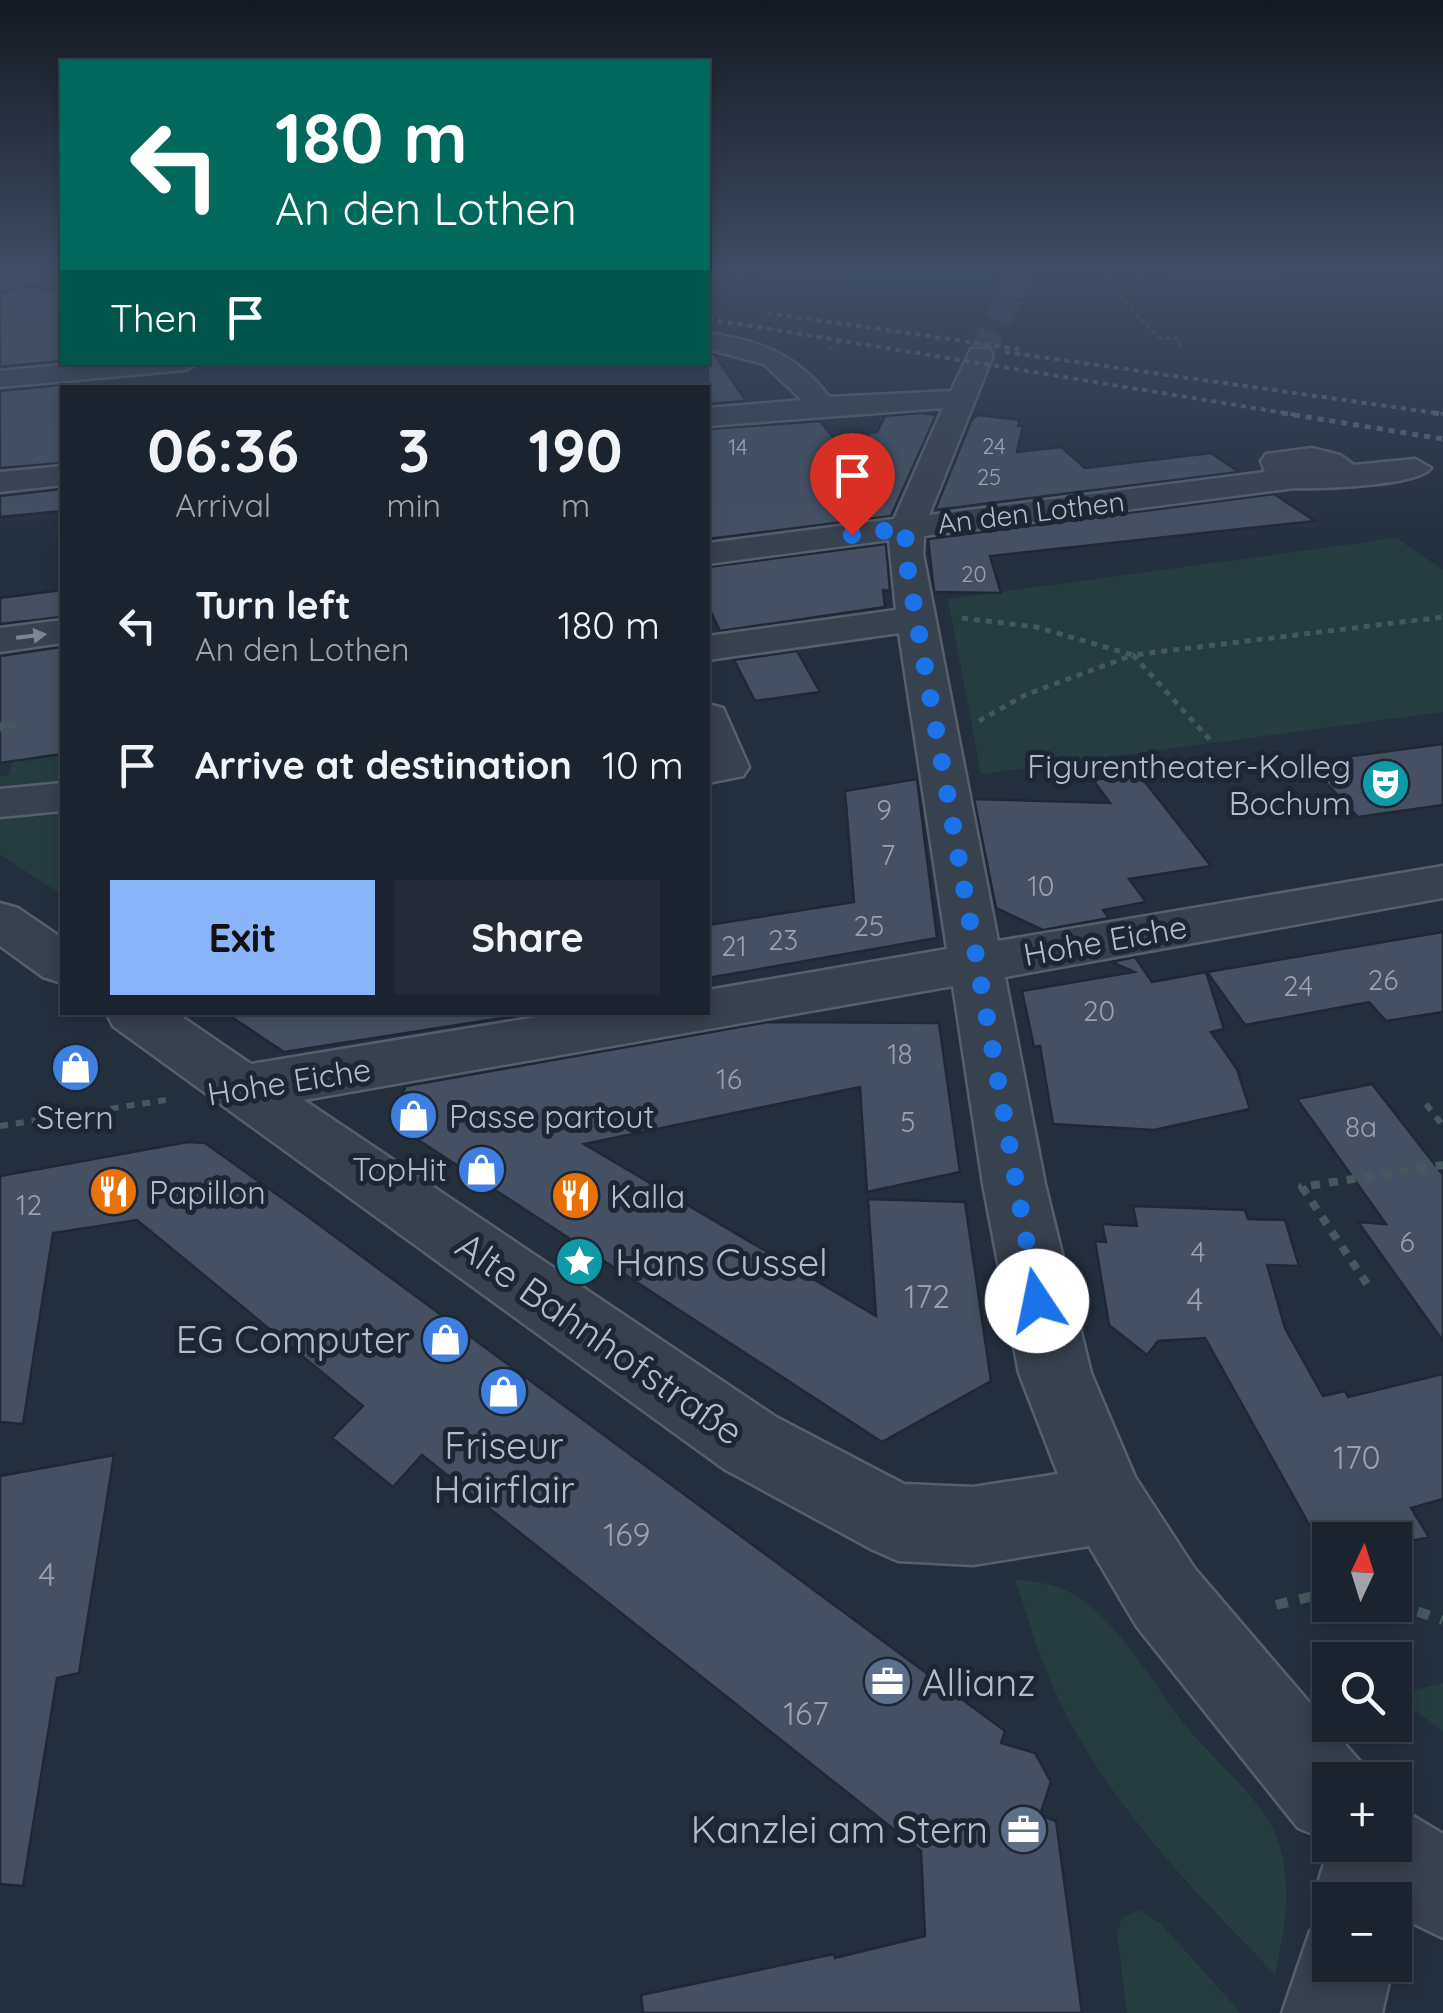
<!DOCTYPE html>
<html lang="en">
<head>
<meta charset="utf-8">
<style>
	:root { --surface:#1b232e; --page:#242b36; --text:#f1f3f6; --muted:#a0a4aa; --line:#39404a; --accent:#8ab4f8 }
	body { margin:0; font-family:Quicksand,sans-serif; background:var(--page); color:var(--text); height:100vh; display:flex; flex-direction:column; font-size:38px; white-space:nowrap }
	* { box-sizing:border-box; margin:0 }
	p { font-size:32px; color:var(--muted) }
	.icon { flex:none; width:55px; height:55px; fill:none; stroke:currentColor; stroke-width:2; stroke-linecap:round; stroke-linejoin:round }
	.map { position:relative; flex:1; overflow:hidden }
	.sheet { position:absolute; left:60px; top:385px; width:650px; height:630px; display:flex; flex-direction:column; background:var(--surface); border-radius:0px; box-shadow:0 5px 15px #0003,0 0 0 2px var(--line) }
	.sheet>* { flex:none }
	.hud { position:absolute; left:60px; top:60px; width:650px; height:305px; border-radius:0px; box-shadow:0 5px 15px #0003,0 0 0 2px var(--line); background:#00695c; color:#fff; overflow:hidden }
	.needle { width:65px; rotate:4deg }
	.tools { position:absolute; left:1312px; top:1522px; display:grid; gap:20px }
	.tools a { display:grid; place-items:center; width:100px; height:100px; border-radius:0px; background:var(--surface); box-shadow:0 5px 15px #0003,0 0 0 2px var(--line); font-size:50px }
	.pin { position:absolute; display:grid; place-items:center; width:85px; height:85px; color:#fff; margin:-102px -42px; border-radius:50% 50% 50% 0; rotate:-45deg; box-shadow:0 0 10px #0007 }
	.pin .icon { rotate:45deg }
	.me { position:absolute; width:110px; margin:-55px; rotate:349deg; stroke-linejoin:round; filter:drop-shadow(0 0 8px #0008) }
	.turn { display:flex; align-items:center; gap:35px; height:210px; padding:0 50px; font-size:45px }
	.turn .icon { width:130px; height:130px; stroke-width:2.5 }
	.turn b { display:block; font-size:70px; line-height:85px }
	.then { display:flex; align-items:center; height:95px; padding:0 50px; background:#0003; gap:20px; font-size:38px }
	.eta { display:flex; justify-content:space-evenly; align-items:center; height:170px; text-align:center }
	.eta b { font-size:60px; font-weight:800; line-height:70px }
	.cta { display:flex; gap:20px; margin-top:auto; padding:20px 50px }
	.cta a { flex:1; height:115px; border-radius:0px; background:var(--accent); color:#111; font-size:40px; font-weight:800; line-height:115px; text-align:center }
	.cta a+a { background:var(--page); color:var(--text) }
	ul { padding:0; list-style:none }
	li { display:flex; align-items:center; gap:30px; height:140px; padding:0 50px }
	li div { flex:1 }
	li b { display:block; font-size:38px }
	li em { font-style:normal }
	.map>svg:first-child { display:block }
	.green { fill:#263c3f }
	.building { fill:#455162; stroke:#1f2835; stroke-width:2.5 }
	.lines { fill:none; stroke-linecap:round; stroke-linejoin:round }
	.minor-tunnel { stroke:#3a4453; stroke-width:26; stroke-dasharray:26 12; stroke-linecap:butt }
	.minor-casing { stroke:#565f6c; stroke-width:5 }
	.path-far4 { stroke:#44595c; stroke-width:2.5; stroke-dasharray:4 4; stroke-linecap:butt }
	.path-far3 { stroke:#44595c; stroke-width:5; stroke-dasharray:6 6; stroke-linecap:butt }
	.path-far2 { stroke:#44595c; stroke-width:6; stroke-dasharray:8 8; stroke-linecap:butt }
	.path-far1 { stroke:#44595c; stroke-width:8; stroke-dasharray:9 9; stroke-linecap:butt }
	.path { stroke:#44595c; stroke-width:10; stroke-dasharray:12 12; stroke-linecap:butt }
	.minor { fill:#38414e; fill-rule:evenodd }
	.rail-far1 { stroke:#5a6575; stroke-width:4; stroke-dasharray:5 5; stroke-linecap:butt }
	.rail { stroke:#5a6575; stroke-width:5; stroke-dasharray:6 6; stroke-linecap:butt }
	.oneway { fill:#7c8592 }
	.route { stroke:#1a73e8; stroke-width:18; stroke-dasharray:0 32.4 }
	.labels { text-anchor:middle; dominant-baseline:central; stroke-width:10; stroke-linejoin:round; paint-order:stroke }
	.far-number-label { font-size:22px; fill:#98a1af }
	.far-street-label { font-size:28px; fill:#b4bcc9; stroke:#1d2633 }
	.number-label { font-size:28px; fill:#98a1af }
	.poi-label { font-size:32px; fill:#b4bcc9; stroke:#1d2633; text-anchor:start }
	.street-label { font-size:32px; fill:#b4bcc9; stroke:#1d2633 }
	.near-number-label { font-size:32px; fill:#98a1af }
	.near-poi-label { font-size:38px; fill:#b4bcc9; stroke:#1d2633; text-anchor:start }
	.near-street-label { font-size:38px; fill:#b4bcc9; stroke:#1d2633 }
</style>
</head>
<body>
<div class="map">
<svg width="1443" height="2013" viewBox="0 0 1443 2013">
	<rect width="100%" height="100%" fill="#242f3e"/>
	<g class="green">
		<path d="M708 270H1003L988 287 708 278Z"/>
		<path d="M1396 538 1443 570V712L981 774 948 599Z"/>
		<path d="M62 754V790L0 794V776L9 775 12 761Z"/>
		<path d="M62 803V895L0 854V810Z"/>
		<path d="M1015 1579C1041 1582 1065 1586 1086 1603 1127 1635 1151 1681 1182 1721 1207 1754 1251 1789 1271 1825 1295 1870 1286 1927 1275 1974 1192 1889 1107 1803 1056 1694 1039 1657 1028 1617 1015 1579Z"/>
		<path d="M1443 1683V1731L1395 1696V1695Z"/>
		<path d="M1139 1910 1160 1923 1241 2013H1127L1117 1934 1122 1918Z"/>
	</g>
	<g class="building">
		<path d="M23 286 62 291V361L0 367V293Z"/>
		<path d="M708 353 714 354 746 401 708 404Z"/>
		<path d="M72 384 62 388V463L0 468V391Z"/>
		<path d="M921 413 936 415 891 516 708 539V429L820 421 853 462 870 432H877L885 416Z"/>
		<path d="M978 415 1020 420 1018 426H1023L1017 452 1061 447 1085 468 1211 453 1239 472 935 510 972 419Z"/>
		<path d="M62 489V511L0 517V496Z"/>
		<path d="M1274 494 1315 521 990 556 1001 593 934 592 928 539Z"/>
		<path d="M886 544 890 591 883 590 885 607 720 631 708 606V567Z"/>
		<path d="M62 590V617L0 624V598Z"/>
		<path d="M62 647V754L0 763V656Z"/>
		<path d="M797 651 820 692 755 701 734 660Z"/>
		<path d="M1443 744V805L1358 817 1307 762Z"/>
		<path d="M1138 773 1211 866 1129 879 1146 902 1103 910 1109 918 1043 930 996 908 974 799 1110 803 1093 780Z"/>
		<path d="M917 779 937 938 708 978V925L854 902 845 791Z"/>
		<path d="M1443 932V1012L1386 1021 1369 1002 1245 1025 1207 972Z"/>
		<path d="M1135 957 1152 982 1206 972 1224 1029 1211 1032 1237 1069 1250 1109 1154 1130 1053 1124 1040 1046 1034 1047 1022 991 1134 972 1112 962Z"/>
		<path d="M224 1012H541L284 1052Z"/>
		<path d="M768 1022 939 1023 960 1172 867 1192 860 1087 584 1144 876 1316 868 1199 965 1202 991 1381 882 1442 389 1121 406 1086Z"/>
		<path d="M1372 1084 1443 1175V1341L1358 1222 1386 1224 1297 1099Z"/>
		<path d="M188 1142 205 1143 303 1213 1005 1731 1001 1743 1035 1753 1051 1782 1040 1815 1056 1821 1082 2013H643L641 1995 834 1954 835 1958 925 1936 921 1851 422 1455 393 1487 332 1438 363 1406 137 1220 53 1233 23 1424 0 1422V1176Z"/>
		<path d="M1133 1206 1245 1210 1248 1219 1285 1220 1299 1266 1267 1265 1285 1328 1323 1396 1345 1391 1348 1397 1443 1374V1499L1411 1508 1429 1537 1395 1545V1540H1330V1562L1205 1338 1158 1341 1147 1355 1109 1325 1095 1241 1106 1242 1102 1224 1137 1226Z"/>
		<path d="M114 1455 79 1673 57 1678 23 1886 0 1884V1476Z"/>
	</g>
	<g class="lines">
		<path class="minor-tunnel" d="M980 355 1013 289"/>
		<defs>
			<g id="minor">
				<path d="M18 270H57L54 275 0 288V274Z"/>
				<path d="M1011 270H1033L1021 294 1013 296 1001 289Z"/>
				<path d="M1162 270H1278L1267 277H1173Z"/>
				<path d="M708 333C760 341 797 354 829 397L951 391 971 349H989L993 355 929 515 1265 472 1261 461 1266 454 1312 448 1340 455 1354 465 1415 459 1431 468C1418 486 1319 489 1295 488L924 536 923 554 998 941 1443 866V898L1005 977 1045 1184 1091 1373 1135 1477 1195 1569 1362 1764 1368 1780H1330V1841L1298 1828 1137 1627 1089 1546 973 1565 898 1561 871 1549 724 1469 113 1026 106 1012H175L251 1064 567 1012H708V990L947 949 899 633 708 660V636L896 610 889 540 708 564V543L894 519 943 408 708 426V408L802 400 764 364 708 349ZM953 986 983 1184 1019 1373 1058 1474 973 1487 904 1484 776 1417 304 1100Z"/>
				<path d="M92 362H199L186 370 0 387V371Z"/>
				<path d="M62 466V485L0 492V472Z"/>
				<path d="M62 620V643L0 652V628Z"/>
				<path d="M708 704 723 708 749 767 743 776 708 783Z"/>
				<path d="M62 783V811L0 817V789Z"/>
				<path d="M0 903 18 908 62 938V983L43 977 0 946Z"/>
				<path d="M1395 1805 1443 1834V1938L1400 1917 1395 1929V1900H1330V1965H1393L1382 2013H1282L1310 1931 1323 1925 1313 1900 1330 1843 1395 1845Z"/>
			</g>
		</defs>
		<use href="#minor" class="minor-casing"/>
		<g class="path-far4">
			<path d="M742 270 743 275"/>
			<path d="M1105 278 1142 277"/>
			<path d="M1103 279 1159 338H1177L1182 348"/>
			<path d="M837 342 845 343"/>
			<path d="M829 348 834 349"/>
		</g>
		<g class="path-far3">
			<path d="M962 618 1036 627 1133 655 1443 617"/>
			<path d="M979 721 1025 695 1133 655 1211 741"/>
			<path d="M0 725 19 723 0 730"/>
		</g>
		<g class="path-far2">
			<path d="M1426 1104 1443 1126"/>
			<path d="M0 1126 172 1099"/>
		</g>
		<path class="path-far1" d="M1367 1284 1302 1187 1443 1165"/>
		<g class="path">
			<path d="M1395 1604 1443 1620"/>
			<path d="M1276 1605 1330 1592"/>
		</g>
		<use href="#minor" class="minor"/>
		<g class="rail-far1">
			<path d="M767 313 1019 349"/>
			<path d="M708 319 1297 415"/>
			<path d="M1005 352 1443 414"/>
		</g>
		<g class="rail">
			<path d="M1282 413 1443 439"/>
			<path d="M1433 413 1443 414"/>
		</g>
	</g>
	<defs><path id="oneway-solid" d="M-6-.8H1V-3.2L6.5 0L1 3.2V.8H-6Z" transform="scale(2.5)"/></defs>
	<use class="oneway" href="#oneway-solid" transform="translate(31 636) rotate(-7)"/>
	<linearGradient id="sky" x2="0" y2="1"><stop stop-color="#141a22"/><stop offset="0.49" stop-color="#3f4d63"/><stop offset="1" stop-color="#3f4d63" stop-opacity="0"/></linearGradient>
	<rect width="1443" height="552" fill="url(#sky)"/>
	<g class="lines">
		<path class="route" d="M852 535 906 528 905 554 1037 1301"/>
	</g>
	<defs>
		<symbol id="theatre-disc" viewBox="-11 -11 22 22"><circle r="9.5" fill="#0f9aa8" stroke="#1d2633"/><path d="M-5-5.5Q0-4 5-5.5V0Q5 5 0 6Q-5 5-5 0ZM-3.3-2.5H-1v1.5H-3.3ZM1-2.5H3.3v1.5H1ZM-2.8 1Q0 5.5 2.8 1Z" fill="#fff"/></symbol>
		<symbol id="shop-disc" viewBox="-11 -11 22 22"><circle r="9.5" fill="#3f7fe0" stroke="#1d2633"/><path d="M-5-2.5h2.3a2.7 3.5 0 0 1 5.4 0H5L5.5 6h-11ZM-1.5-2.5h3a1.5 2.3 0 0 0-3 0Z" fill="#fff"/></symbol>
		<symbol id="restaurant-disc" viewBox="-11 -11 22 22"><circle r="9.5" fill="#e8710a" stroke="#1d2633"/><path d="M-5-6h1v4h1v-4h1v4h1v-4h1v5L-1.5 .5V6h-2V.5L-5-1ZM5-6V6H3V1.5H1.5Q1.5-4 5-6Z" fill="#fff"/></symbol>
		<symbol id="sight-disc" viewBox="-11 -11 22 22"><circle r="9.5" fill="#0f9aa8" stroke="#1d2633"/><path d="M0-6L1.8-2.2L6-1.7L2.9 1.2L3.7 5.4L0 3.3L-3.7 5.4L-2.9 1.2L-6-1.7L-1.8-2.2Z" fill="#fff"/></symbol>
		<symbol id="office-disc" viewBox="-11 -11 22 22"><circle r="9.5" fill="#5c6f8a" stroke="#1d2633"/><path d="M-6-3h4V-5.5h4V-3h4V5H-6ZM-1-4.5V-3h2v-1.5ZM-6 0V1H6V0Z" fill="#fff"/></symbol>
	</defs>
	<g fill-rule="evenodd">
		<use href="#theatre-disc" x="1358" y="756" width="55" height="55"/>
		<use href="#shop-disc" x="48" y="1040" width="55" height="55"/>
		<use href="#shop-disc" x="386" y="1088" width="55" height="55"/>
		<use href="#shop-disc" x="454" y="1142" width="55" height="55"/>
		<use href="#restaurant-disc" x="86" y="1164" width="55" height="55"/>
		<use href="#restaurant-disc" x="548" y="1168" width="55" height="55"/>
		<use href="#sight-disc" x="552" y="1234" width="55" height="55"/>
		<use href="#shop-disc" x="418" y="1312" width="55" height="55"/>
		<use href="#shop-disc" x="476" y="1364" width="55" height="55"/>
		<use href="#office-disc" x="860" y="1654" width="55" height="55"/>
		<use href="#office-disc" x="996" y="1802" width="55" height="55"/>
	</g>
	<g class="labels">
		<g class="far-number-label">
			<text x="994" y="446">24</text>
			<text x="738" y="447">14</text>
			<text x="989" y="477">25</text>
			<text x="974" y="574">20</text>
		</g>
		<g class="far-street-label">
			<text transform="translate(1031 512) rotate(-7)">An den Lothen</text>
		</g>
		<g class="number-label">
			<text x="884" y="809">9</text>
			<text x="888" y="854">7</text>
			<text x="1041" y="885">10</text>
			<text x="869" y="925">25</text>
			<text x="783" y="939">23</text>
			<text x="734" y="945">21</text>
			<text x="1383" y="979">26</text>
			<text x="1298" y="985">24</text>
			<text x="1099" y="1010">20</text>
			<text x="900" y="1053">18</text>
			<text x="729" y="1078">16</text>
			<text x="908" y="1121">5</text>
			<text x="1361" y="1126">8a</text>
			<text x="29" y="1204">12</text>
			<text x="1407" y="1241">6</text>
			<text x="1198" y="1251">4</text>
		</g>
		<g class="poi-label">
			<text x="1351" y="766" text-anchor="end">Figurentheater-Kolleg<tspan x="1351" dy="37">Bochum</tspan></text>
			<text x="449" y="1116">Passe partout</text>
			<text x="75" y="1117" text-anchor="middle">Stern</text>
			<text x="447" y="1169" text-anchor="end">TopHit</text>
			<text x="149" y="1192">Papillon</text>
			<text x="610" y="1196">Kalla</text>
		</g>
		<g class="street-label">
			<text transform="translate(1105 940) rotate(-10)">Hohe Eiche</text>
			<text transform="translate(289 1081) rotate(-9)">Hohe Eiche</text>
		</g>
		<g class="near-number-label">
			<text x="927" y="1296">172</text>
			<text x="1195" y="1299">4</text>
			<text x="1357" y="1457">170</text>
			<text x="627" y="1534">169</text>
			<text x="47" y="1574">4</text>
			<text x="806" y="1713">167</text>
		</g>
		<g class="near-poi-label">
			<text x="615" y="1262">Hans Cussel</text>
			<text x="410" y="1339" text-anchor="end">EG Computer</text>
			<text x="504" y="1445" text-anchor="middle">Friseur<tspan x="504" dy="44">Hairflair</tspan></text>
			<text x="922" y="1682">Allianz</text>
			<text x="988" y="1829" text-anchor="end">Kanzlei am Stern</text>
		</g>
		<g class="near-street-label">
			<text transform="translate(600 1338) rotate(35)">Alte Bahnhofstraße</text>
		</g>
	</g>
</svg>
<div class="tools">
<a><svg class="needle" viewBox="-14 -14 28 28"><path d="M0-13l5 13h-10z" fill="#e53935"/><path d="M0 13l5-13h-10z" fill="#a0a4aa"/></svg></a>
<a><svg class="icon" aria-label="search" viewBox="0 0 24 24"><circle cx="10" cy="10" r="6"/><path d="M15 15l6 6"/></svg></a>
<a>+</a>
<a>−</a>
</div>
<div class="pin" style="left:852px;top:535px;background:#d93025"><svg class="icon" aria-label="arrive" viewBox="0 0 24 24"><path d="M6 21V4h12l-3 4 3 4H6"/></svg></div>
<svg class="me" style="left:1037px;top:1301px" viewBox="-20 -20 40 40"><circle r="19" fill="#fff"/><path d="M0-13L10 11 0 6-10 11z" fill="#1a73e8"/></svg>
<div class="hud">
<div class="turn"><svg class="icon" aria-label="left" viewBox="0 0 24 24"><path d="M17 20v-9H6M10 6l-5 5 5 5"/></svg><div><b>180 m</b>An den Lothen</div></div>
<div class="then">Then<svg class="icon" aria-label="arrive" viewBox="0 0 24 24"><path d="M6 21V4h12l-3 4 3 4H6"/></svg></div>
</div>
<section class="sheet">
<div class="eta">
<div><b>06:36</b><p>Arrival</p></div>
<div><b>3</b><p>min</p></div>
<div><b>190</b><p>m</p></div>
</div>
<ul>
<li><svg class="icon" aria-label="left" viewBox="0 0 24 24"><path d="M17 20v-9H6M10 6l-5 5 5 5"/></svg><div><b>Turn left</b><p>An den Lothen</p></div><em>180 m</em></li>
<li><svg class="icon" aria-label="arrive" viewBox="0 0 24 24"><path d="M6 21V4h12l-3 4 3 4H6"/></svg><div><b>Arrive at destination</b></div><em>10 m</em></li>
</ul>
<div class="cta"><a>Exit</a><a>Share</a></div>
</section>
</div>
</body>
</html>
